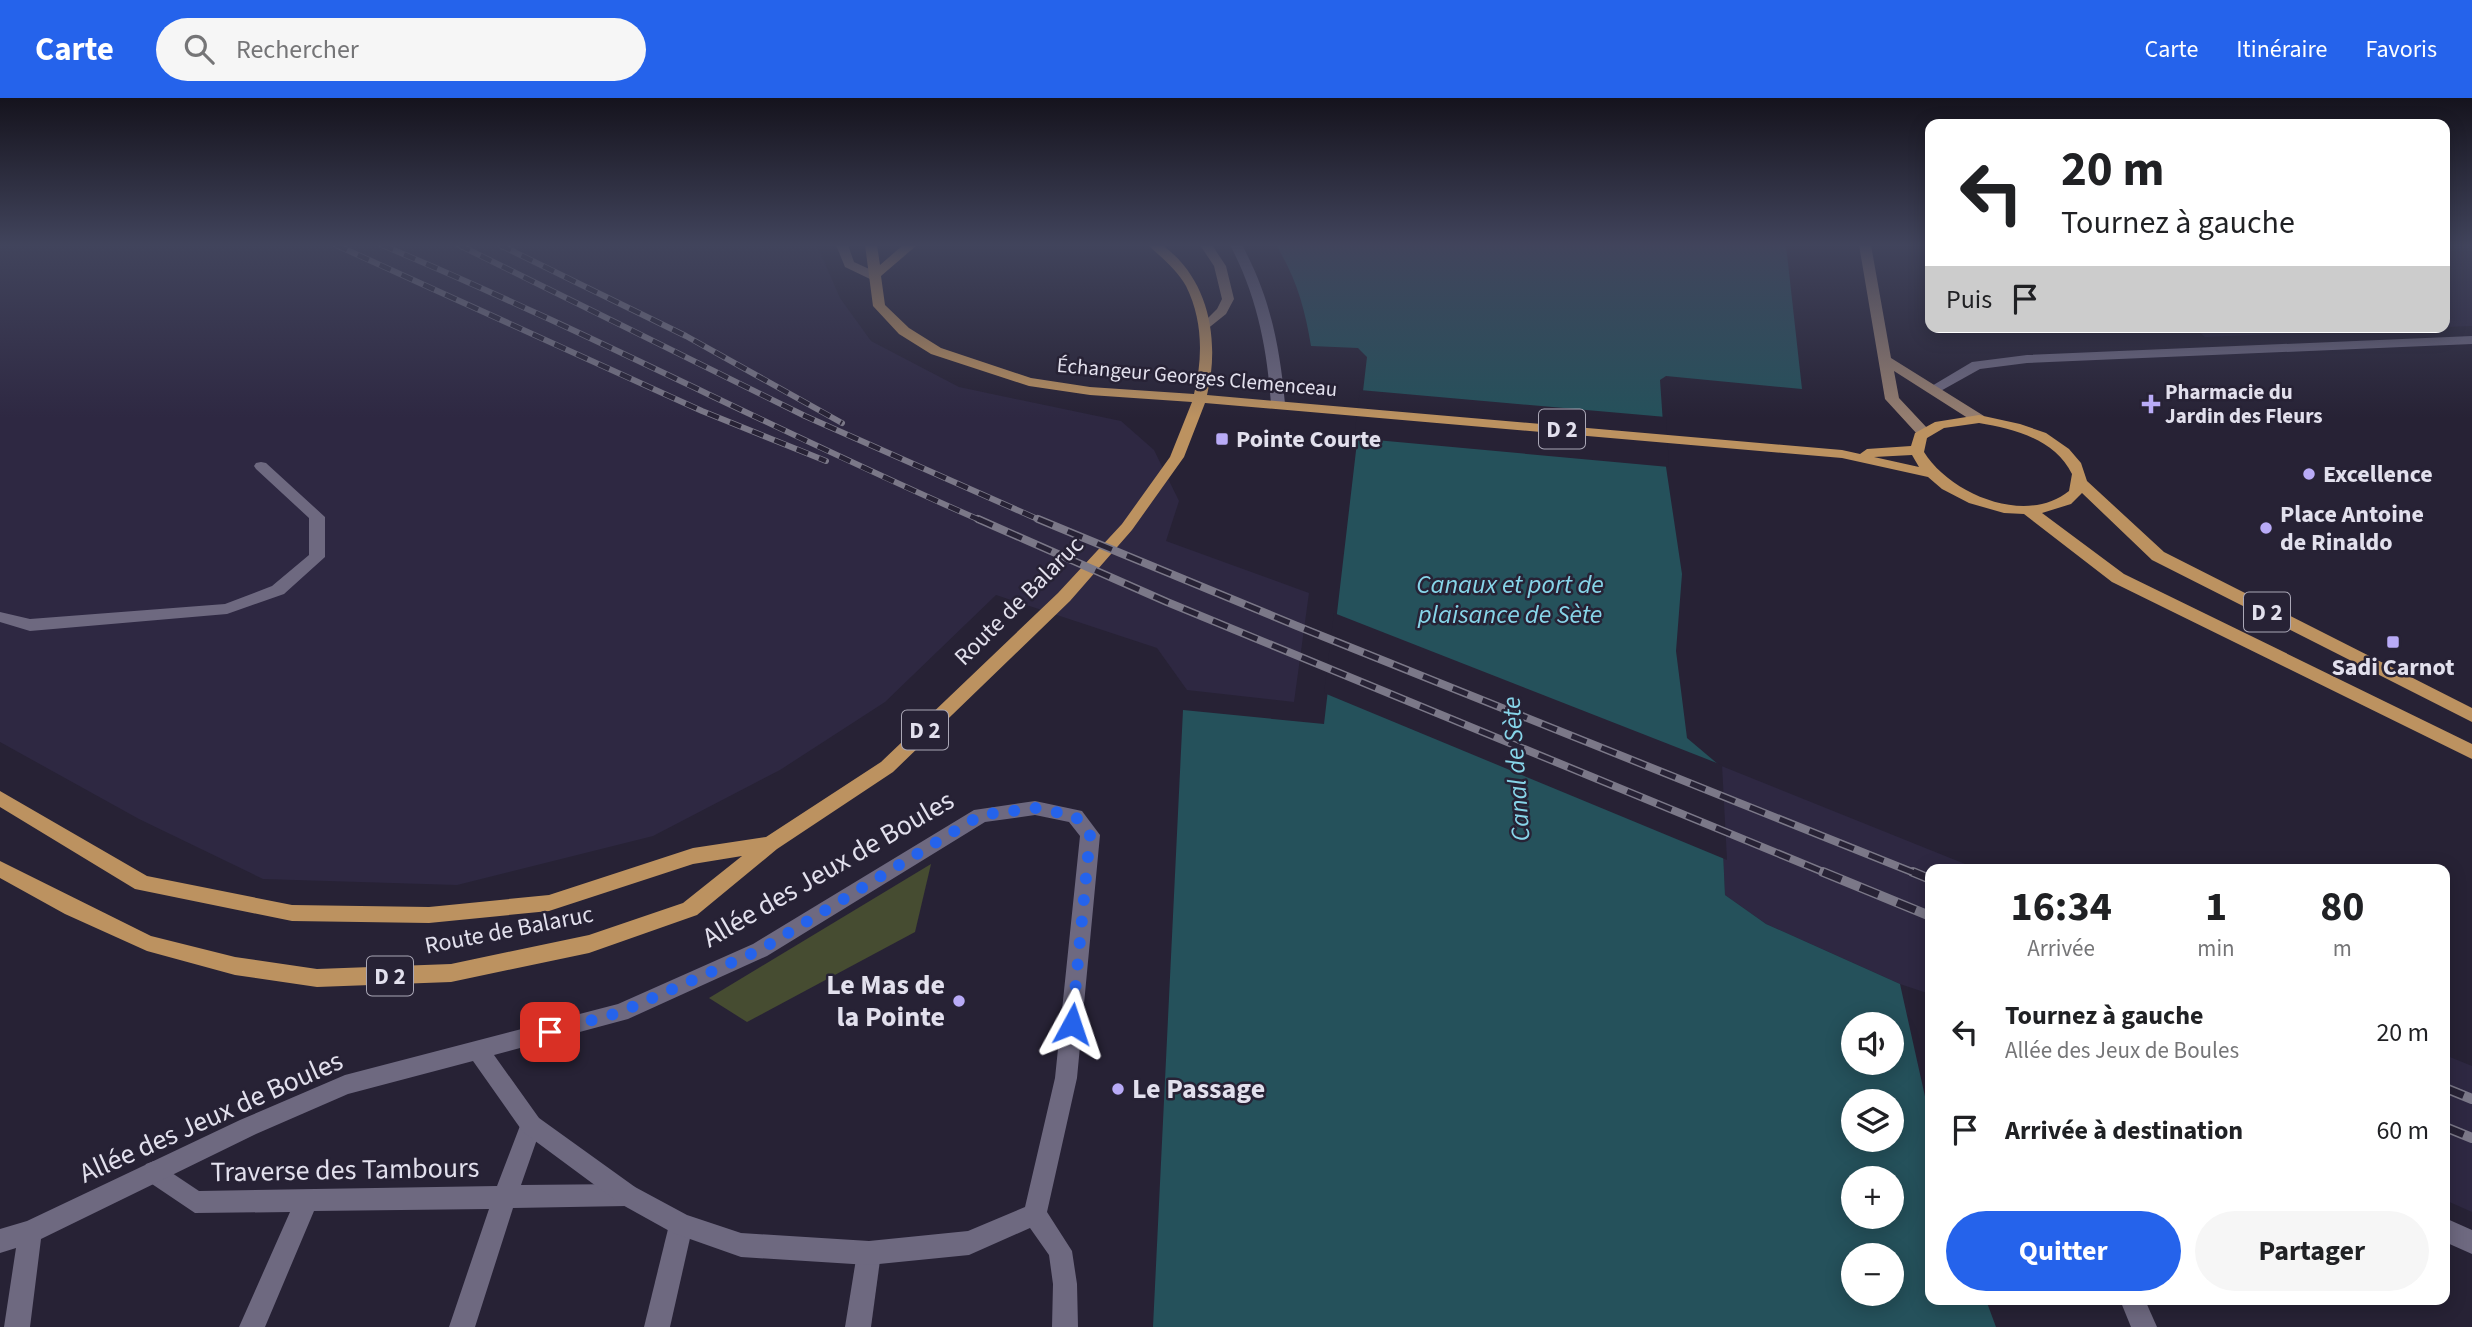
<!DOCTYPE html>
<html lang="fr">
<head>
<meta charset="utf-8">
<style>
	:root { --surface:#fff; --page:#f6f6f6; --text:#202124; --muted:#757577; --accent:#2563eb }
	body { margin:0; font-family:"Source Sans 3",sans-serif; background:var(--page); color:var(--text); height:100vh; display:flex; flex-direction:column; font-size:26px; white-space:nowrap }
	* { box-sizing:border-box; margin:0 }
	p { font-size:23px; color:var(--muted) }
	.icon { flex:none; width:38px; height:38px; fill:none; stroke:currentColor; stroke-width:2; stroke-linecap:round; stroke-linejoin:round }
	.map { position:relative; flex:1; overflow:hidden }
	.details { position:absolute; left:1925px; top:766px; width:525px; height:441px; display:flex; flex-direction:column; background:var(--surface); border-radius:14px; box-shadow:0 4px 18px #0003 }
	.details>* { flex:none }
	.top-card { position:absolute; left:1925px; top:21px; width:525px; height:214px; border-radius:14px; box-shadow:0 4px 18px #0003; background:#fff; color:var(--text); overflow:hidden }
	.tools { position:absolute; left:1841px; top:914px; display:grid; gap:14px }
	.tools a { display:grid; place-items:center; width:63px; height:63px; border-radius:50%; background:var(--surface); box-shadow:0 4px 18px #0003; font-size:35px }
	.pin { position:absolute; display:grid; place-items:center; width:60px; height:60px; color:#fff; margin:-30px; border-radius:14px; box-shadow:0 4px 10px #0006 }
	.me { position:absolute; width:77px; margin:-38px; rotate:5deg; stroke-linejoin:round; filter:drop-shadow(0 0 5px #0008) }
	.turn { display:flex; align-items:center; gap:24px; height:147px; padding:0 21px; font-size:32px }
	.turn .icon { width:91px; height:91px; stroke-width:2.5 }
	.turn b { display:block; font-size:49px; line-height:60px }
	.then { display:flex; align-items:center; height:66px; padding:0 21px; background:#0003; gap:14px; font-size:26px }
	.eta { display:flex; justify-content:space-evenly; align-items:center; height:119px; text-align:center }
	.eta b { font-size:42px; font-weight:700; line-height:49px }
	.primary-button { display:flex; gap:14px; margin-top:auto; padding:14px 21px }
	.primary-button a { flex:1; height:80px; border-radius:42px; background:var(--accent); color:#fff; font-size:28px; font-weight:700; line-height:80px; text-align:center }
	.primary-button a+a { background:var(--page); color:var(--text) }
	ul { padding:0; list-style:none }
	li { display:flex; align-items:center; gap:21px; height:98px; padding:0 21px }
	li div { flex:1 }
	li b { display:block; font-size:26px }
	li em { font-style:normal }
	header { display:flex; align-items:center; gap:42px; box-sizing:border-box; height:98px; padding:0 35px; background:var(--accent); color:#fff }
	header strong { font-size:33px }
	nav { display:flex; gap:38px; margin-inline-start:auto; font-size:24px }
	.search { width:490px; height:63px; background:var(--page); display:flex; align-items:center; gap:18px; box-sizing:border-box; padding:0 24px; border-radius:38px; color:var(--muted); font-size:26px }
	.map>svg:first-child { display:block }
	.built { fill:#2e2842 }
	.green { fill:#464c31 }
	.water { fill:#25515b; fill-rule:evenodd }
	.pier { fill:#272235 }
	.lines { fill:none; stroke-linecap:round; stroke-linejoin:round }
	.lane { fill:#6e6980; fill-rule:evenodd }
	.street { fill:#6e6980; fill-rule:evenodd }
	.secondary { fill:#957e70; fill-rule:evenodd }
	.primary { fill:#bc9260; fill-rule:evenodd }
	.rail-far2-casing { stroke:#7b7888; stroke-width:6 }
	.rail-far1-casing { stroke:#7b7888; stroke-width:8 }
	.rail-casing { stroke:#7b7888; stroke-width:10 }
	.rail-far2 { stroke:#272235; stroke-width:4.5; stroke-dasharray:12; stroke-linecap:butt }
	.rail-far1 { stroke:#272235; stroke-width:5; stroke-dasharray:16; stroke-linecap:butt }
	.rail { stroke:#272235; stroke-width:7; stroke-dasharray:20; stroke-linecap:butt }
	.route { stroke:#2563eb; stroke-width:12; stroke-dasharray:0 21.6 }
	.poi-dot { fill:#b9abf7; stroke:#272235; stroke-width:2.5 }
	.labels { text-anchor:middle; dominant-baseline:central; stroke-width:5; stroke-linejoin:round; paint-order:stroke }
	.far-street-label { font-size:21px; fill:#e2e0ed; stroke:#272235 }
	.far-poi-label { font-size:21px; font-weight:bold; fill:#e2e0ed; stroke:#272235; text-anchor:start }
	.shield { fill:#272235; stroke:#aaa7b6; stroke-width:2 }
	.shield-label { font-size:23px; font-weight:bold; fill:#e2e0ed }
	.poi-label { font-size:24px; font-weight:bold; fill:#e2e0ed; stroke:#272235; text-anchor:start }
	.street-label { font-size:24px; fill:#e2e0ed; stroke:#272235 }
	.water-label { font-size:26px; font-style:italic; fill:#87d5e9; stroke:#272235 }
	.near-street-label { font-size:28px; fill:#e2e0ed; stroke:#272235 }
	.near-poi-label { font-size:28px; font-weight:bold; fill:#e2e0ed; stroke:#272235; text-anchor:end }
</style>
</head>
<body>
<header>
<strong>Carte</strong>
<div class="search"><svg class="icon" aria-label="search" viewBox="0 0 24 24"><circle cx="10" cy="10" r="6"/><path d="M15 15l6 6"/></svg>Rechercher</div>
<nav><a>Carte</a><a>Itinéraire</a><a>Favoris</a></nav>
</header>
<div class="map">
<svg width="2472" height="1229" viewBox="0 0 2472 1229">
	<rect width="100%" height="100%" fill="#272235"/>
	<g class="built">
		<path d="M0 147H817L840 200 871 243 959 289 1121 323 1154 352 1179 403 1166 443 1309 495 1294 604 1187 592 1157 550 996 497 885 604 780 672 653 738 457 787 263 781 139 721 0 644Z"/>
		<path d="M2445 147H2472V228L2205 239 2194 229H2445Z"/>
		<path d="M1719 667 1980 772H1930V896L1900 886 1766 826 1725 797Z"/>
		<path d="M2445 957 2472 968V1114L2445 1102Z"/>
	</g>
	<path class="green" d="M931 766 915 834 747 924 709 900Z"/>
	<path class="water" d="M1276 147H1786L1802 291 1666 278 1660 282 1666 369 1682 476 1676 553 1687 640 1719 667 1725 797 1766 826 1900 886 1930 1021V1202H1986L1996 1229H1153L1183 612 1324 626 1367 259 1358 250 1311 248C1305 211 1296 179 1276 147ZM1853 926H1892V964H1853ZM1853 1003H1892V1041H1853ZM1853 1080H1892V1118H1853ZM1853 1157H1892V1195H1853Z"/>
	<g class="pier">
		<path d="M1360 292 1666 319 1669 369 1354 340Z"/>
		<path d="M1334 515 1722 667 1727 762 1324 595Z"/>
	</g>
	<g class="lines">
		<g class="lane">
			<path d="M1230 147H1242C1270 198 1280 249 1285 306L1283 309H1273L1271 306C1267 250 1257 198 1230 147Z"/>
			<path d="M261 364 266 365 325 419V459L284 496 227 516 30 533 0 524V514L30 521 225 506 272 488 309 457V420L256 371 254 368 256 365Z"/>
			<path d="M531 1017 539 1020 542 1027 521 1087 627 1086 635 1089 639 1097 635 1105 627 1108 513 1110 475 1229H449L489 1111 314 1113 265 1229H239L290 1114 195 1115 146 1082 142 1074 146 1066 154 1063 199 1093 497 1088 523 1020Z"/>
			<path d="M681 1115 689 1119 693 1127 670 1229H644L669 1127 673 1119Z"/>
			<path d="M869 1143 878 1147 881 1155 871 1229H845L857 1155 860 1147Z"/>
		</g>
		<g class="street">
			<path d="M2472 238V246L2027 265 1980 271 1937 295 1932 296 1925 292 1972 264 2027 257Z"/>
			<path d="M1035 703 1082 713 1100 737 1077 980 1047 1114 1072 1153 1077 1186 1078 1229H1052L1053 1186 1049 1157 1030 1130 969 1157 869 1167 741 1159 673 1135 619 1105 523 1034 473 963 348 996 256 1036 41 1141 30 1229H4L16 1150 0 1155V1131L27 1123 240 1022 345 977 618 906 753 846 974 712ZM1035 717 1069 724 1080 738 1055 980 1025 1109 968 1133 869 1143 741 1135 687 1117 635 1089 539 1020 494 957 628 921 767 858 985 724Z"/>
			<path d="M2445 1120 2472 1132V1156L2445 1144Z"/>
			<path d="M2120 1202H2145L2157 1229H2131Z"/>
		</g>
		<g class="secondary">
			<path d="M836 147H848L854 164 878 175V181H870L845 169Z"/>
			<path d="M1200 147H1212L1226 168 1234 201 1226 216 1206 232 1200 228 1217 211 1222 201 1214 168Z"/>
			<path d="M1859 147H1871L1891 260 1984 318V324H1974L1894 273 1899 300 1928 331V337H1918L1885 301Z"/>
		</g>
		<path class="primary" d="M865 147H877L880 167 903 147H917L881 178 885 207 909 230 941 250 1031 280 1090 289 1194 296C1203 260 1203 222 1186 188 1177 172 1161 159 1148 147H1162C1210 181 1220 244 1207 297L1842 352 1860 356 1867 351 1911 348 1915 335 1935 324 1979 317 2020 326 2046 335 2069 351 2081 365 2087 383 2164 454 2472 610V624L2152 462 2082 395 2071 406 2042 415 2124 476 2472 646V661L2112 484 2024 416 2004 415 1969 405 1942 391 1928 379 1842 360 1205 305 1184 359 1132 432 1070 503 893 674 777 751 697 817 589 855 451 884 317 889 235 877 147 853 65 816 0 780V763L151 838 235 859 317 871 451 866 589 837 683 805 742 758 693 766 549 813 429 825 292 823 135 791 0 709V693L147 778 292 807 429 809 549 797 693 750 766 739 881 664 1058 495 1122 426 1170 359 1192 304 1090 297 1029 288 931 256 899 236 873 208ZM1979 325C2014 331 2055 341 2072 376L2069 393C2026 428 1950 396 1924 354L1927 340 1944 330ZM1912 357 1919 369 1874 359Z"/>
		<defs>
			<g id="rail-far2">
				<path d="M336 147 702 313 826 363"/>
				<path d="M382 147C585 232 780 335 982 423"/>
				<path d="M459 147 805 318 1042 423"/>
				<path d="M500 147 686 238 842 325"/>
			</g>
			<g id="rail-far1">
				<path d="M978 421 1167 504 1828 776"/>
				<path d="M1038 421 1297 528 1917 776"/>
			</g>
			<g id="rail">
				<path d="M1823 774 1930 818"/>
				<path d="M1913 774 1930 781"/>
				<path d="M2445 990 2472 1001"/>
				<path d="M2445 1029 2472 1040"/>
			</g>
		</defs>
		<use href="#rail-far2" class="rail-far2-casing"/>
		<use href="#rail-far1" class="rail-far1-casing"/>
		<use href="#rail" class="rail-casing"/>
		<use href="#rail-far2" class="rail-far2"/>
		<use href="#rail-far1" class="rail-far1"/>
		<use href="#rail" class="rail"/>
	</g>
	<linearGradient id="sky" x2="0" y2="1"><stop stop-color="#15131d"/><stop offset="0.46" stop-color="#41445c"/><stop offset="1" stop-color="#41445c" stop-opacity="0"/></linearGradient>
	<rect width="2472" height="320" fill="url(#sky)"/>
	<g class="lines">
		<path class="route" d="M550 934 621 914 760 852 981 717 1035 710 1075 718 1090 737 1072 926"/>
	</g>
	<g class="poi-dot">
		<path d="M2147.5 295.5h7v7h7v7h-7v7h-7v-7h-7v-7h7z"/>
		<rect x="1215" y="334" width="14" height="14" rx="3.5"/>
		<circle cx="2309" cy="376" r="7"/>
		<circle cx="2266" cy="430" r="7"/>
		<rect x="2386" y="537" width="14" height="14" rx="3.5"/>
		<circle cx="959" cy="903" r="7"/>
		<circle cx="1118" cy="991" r="7"/>
	</g>
	<g class="labels">
		<g class="far-street-label">
			<text transform="translate(1197 279) rotate(5)">Échangeur Georges Clemenceau</text>
		</g>
		<g class="far-poi-label">
			<text x="2165" y="294">Pharmacie du<tspan x="2165" dy="24">Jardin des Fleurs</tspan></text>
		</g>
		<g class="shield">
			<rect x="1539" y="311.5" width="46" height="39" rx="5"/>
			<rect x="2244" y="494.5" width="46" height="39" rx="5"/>
			<rect x="902" y="612.5" width="46" height="39" rx="5"/>
			<rect x="367" y="858.5" width="46" height="39" rx="5"/>
		</g>
		<g class="shield-label">
			<text x="1562" y="331">D 2</text>
			<text x="2267" y="514">D 2</text>
			<text x="925" y="632">D 2</text>
			<text x="390" y="878">D 2</text>
		</g>
		<g class="poi-label">
			<text x="1236" y="341">Pointe Courte</text>
			<text x="2323" y="376">Excellence</text>
			<text x="2280" y="416">Place Antoine<tspan x="2280" dy="28">de Rinaldo</tspan></text>
			<text x="2393" y="569" text-anchor="middle">Sadi Carnot</text>
		</g>
		<g class="street-label">
			<text transform="translate(1019 503) rotate(-45)">Route de Balaruc</text>
			<text transform="translate(509 832) rotate(-11)">Route de Balaruc</text>
		</g>
		<g class="water-label">
			<text x="1510" y="486">Canaux et port de<tspan x="1510" dy="30">plaisance de Sète</tspan></text>
			<text transform="translate(1516 671) rotate(-94)">Canal de Sète</text>
		</g>
		<g class="near-street-label">
			<text transform="translate(828 771) rotate(-30)">Allée des Jeux de Boules</text>
			<text transform="translate(211 1019) rotate(-24)">Allée des Jeux de Boules</text>
			<text transform="translate(345 1072) rotate(-1)">Traverse des Tambours</text>
		</g>
		<g class="near-poi-label">
			<text x="945" y="887">Le Mas de<tspan x="945" dy="32">la Pointe</tspan></text>
			<text x="1132" y="991" text-anchor="start">Le Passage</text>
		</g>
	</g>
</svg>
<div class="tools">
<a><svg class="icon" aria-label="sound" viewBox="0 0 24 24"><path d="M4 9h4l5-4v14l-5-4H4zM17 9q2 3 0 6"/></svg></a>
<a><svg class="icon" aria-label="layers" viewBox="0 0 24 24"><path d="M12 4l9 5-9 5-9-5zM3 14l9 5 9-5"/></svg></a>
<a>+</a>
<a>−</a>
</div>
<div class="pin" style="left:550px;top:934px;background:#d93025"><svg class="icon" aria-label="arrive" viewBox="0 0 24 24"><path d="M6 21V4h12l-3 4 3 4H6"/></svg></div>
<svg class="me" style="left:1072px;top:926px" viewBox="-20 -20 40 40"><path d="M0-17L14 15 0 8-14 15z" fill="#2563eb" stroke="#fff" stroke-width="4"/></svg>
<div class="top-card">
<div class="turn"><svg class="icon" aria-label="left" viewBox="0 0 24 24"><path d="M17 20v-9H6M10 6l-5 5 5 5"/></svg><div><b>20 m</b>Tournez à gauche</div></div>
<div class="then">Puis<svg class="icon" aria-label="arrive" viewBox="0 0 24 24"><path d="M6 21V4h12l-3 4 3 4H6"/></svg></div>
</div>
<section class="details">
<div class="eta">
<div><b>16:34</b><p>Arrivée</p></div>
<div><b>1</b><p>min</p></div>
<div><b>80</b><p>m</p></div>
</div>
<ul>
<li><svg class="icon" aria-label="left" viewBox="0 0 24 24"><path d="M17 20v-9H6M10 6l-5 5 5 5"/></svg><div><b>Tournez à gauche</b><p>Allée des Jeux de Boules</p></div><em>20 m</em></li>
<li><svg class="icon" aria-label="arrive" viewBox="0 0 24 24"><path d="M6 21V4h12l-3 4 3 4H6"/></svg><div><b>Arrivée à destination</b></div><em>60 m</em></li>
</ul>
<div class="primary-button"><a>Quitter</a><a>Partager</a></div>
</section>
</div>
</body>
</html>
